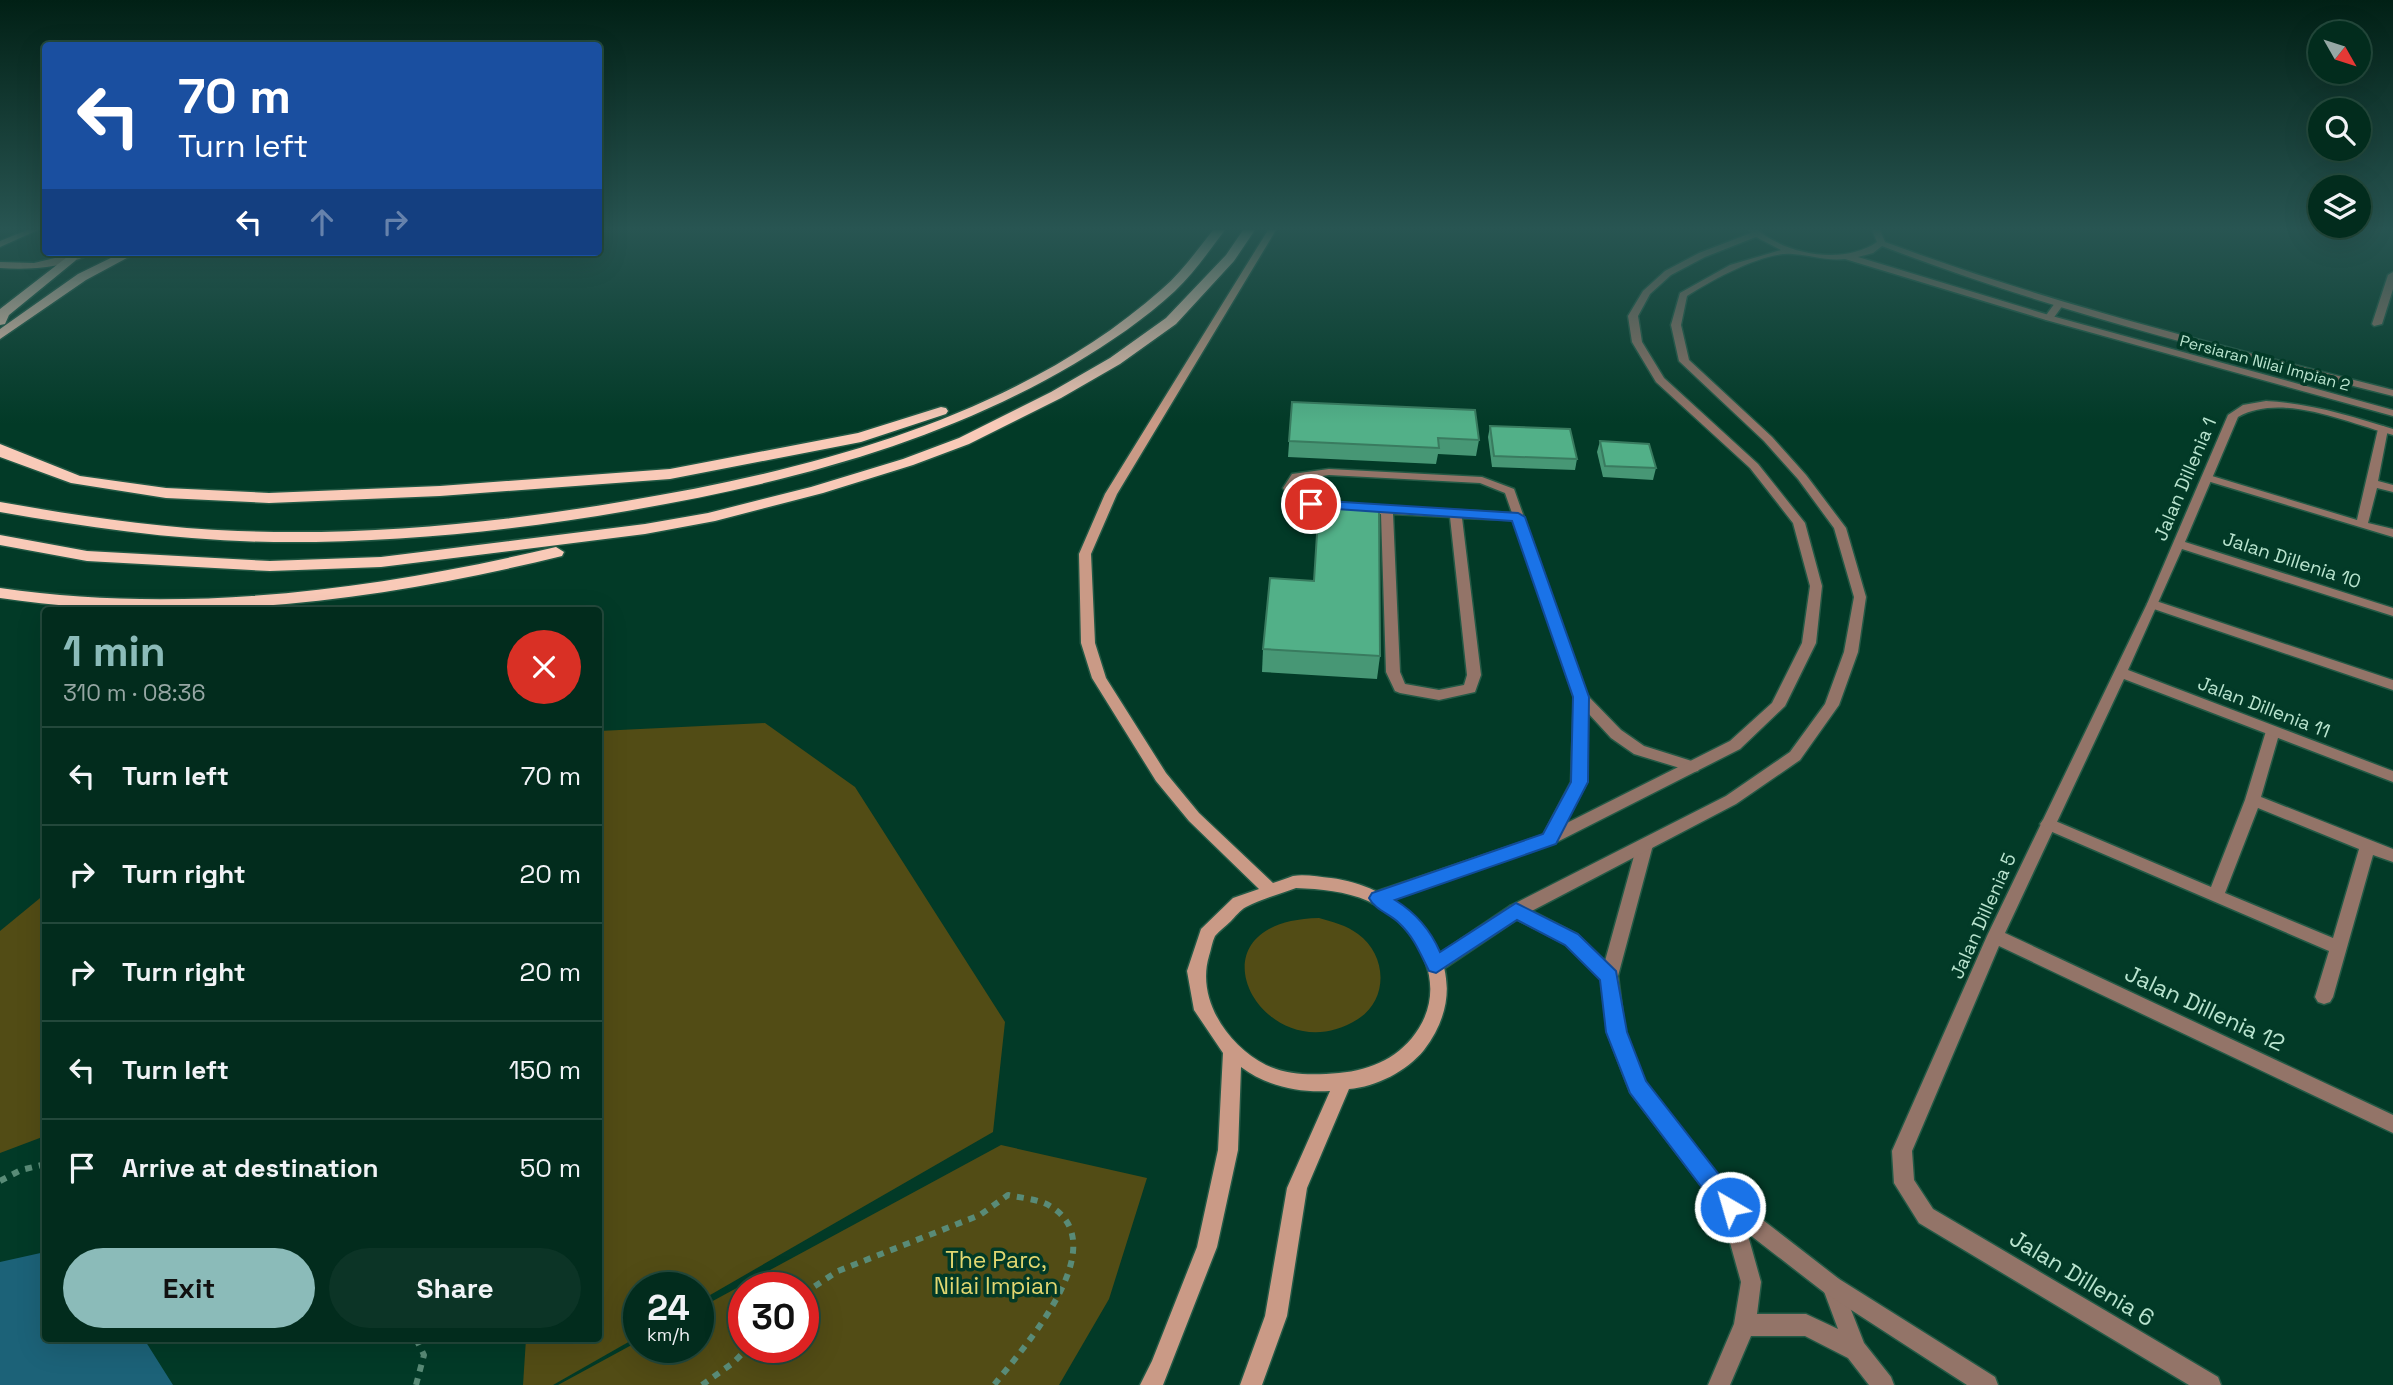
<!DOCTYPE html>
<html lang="en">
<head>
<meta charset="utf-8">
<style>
	:root { --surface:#022c1d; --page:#0c3426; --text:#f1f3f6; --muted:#96a7a4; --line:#23483b; --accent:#8bbbb9 }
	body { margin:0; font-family:"Space Grotesk",sans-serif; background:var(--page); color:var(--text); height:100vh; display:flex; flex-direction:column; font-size:26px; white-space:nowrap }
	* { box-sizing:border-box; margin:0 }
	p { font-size:23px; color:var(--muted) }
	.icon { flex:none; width:38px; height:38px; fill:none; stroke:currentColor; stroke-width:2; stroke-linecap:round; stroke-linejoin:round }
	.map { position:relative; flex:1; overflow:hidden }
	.side { position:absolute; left:42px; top:607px; width:560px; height:735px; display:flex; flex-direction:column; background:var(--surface); border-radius:7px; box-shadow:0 7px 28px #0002,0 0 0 2px var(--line) }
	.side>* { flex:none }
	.hud { position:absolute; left:42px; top:42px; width:560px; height:214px; border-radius:7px; box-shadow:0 7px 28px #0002,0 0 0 2px var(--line); background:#1a4fa0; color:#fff; overflow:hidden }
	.needle { width:46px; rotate:129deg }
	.fabs { position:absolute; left:2308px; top:21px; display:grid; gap:14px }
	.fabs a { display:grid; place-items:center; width:63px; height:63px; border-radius:50%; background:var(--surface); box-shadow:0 7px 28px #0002,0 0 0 2px var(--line); font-size:35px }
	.speed { position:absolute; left:623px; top:1272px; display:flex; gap:14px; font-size:35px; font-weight:700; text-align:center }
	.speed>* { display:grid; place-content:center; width:91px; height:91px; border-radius:50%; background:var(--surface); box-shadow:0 7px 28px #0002,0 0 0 2px var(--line); line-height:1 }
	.speed small { font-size:18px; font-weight:400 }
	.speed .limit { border:10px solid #d22; background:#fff; color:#111 }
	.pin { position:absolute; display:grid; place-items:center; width:60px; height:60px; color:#fff; margin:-30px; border:4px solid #fff; border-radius:50%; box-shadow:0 2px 7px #0007 }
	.me { position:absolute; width:77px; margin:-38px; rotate:322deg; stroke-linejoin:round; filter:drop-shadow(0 0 5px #0008) }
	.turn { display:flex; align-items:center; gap:24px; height:147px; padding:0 21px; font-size:32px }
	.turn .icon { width:91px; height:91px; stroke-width:2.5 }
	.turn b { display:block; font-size:49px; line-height:60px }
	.lanes { display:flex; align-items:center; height:66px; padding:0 21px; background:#0003; justify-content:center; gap:35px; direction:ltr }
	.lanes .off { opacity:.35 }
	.round { display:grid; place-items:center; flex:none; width:74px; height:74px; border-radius:37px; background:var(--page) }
	.overview { display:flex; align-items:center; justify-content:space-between; height:119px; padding:0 21px }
	h1 { font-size:42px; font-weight:700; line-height:52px; color:var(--accent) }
	.button { display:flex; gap:14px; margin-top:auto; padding:14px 21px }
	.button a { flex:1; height:80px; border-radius:42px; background:var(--accent); color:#111; font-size:28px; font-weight:700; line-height:80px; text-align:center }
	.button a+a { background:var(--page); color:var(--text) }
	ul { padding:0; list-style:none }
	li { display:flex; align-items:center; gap:21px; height:98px; padding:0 21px; border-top:2px solid var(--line) }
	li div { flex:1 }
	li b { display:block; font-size:26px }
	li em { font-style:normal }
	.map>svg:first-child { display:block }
	.green { fill:#524c15; fill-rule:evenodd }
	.water { fill:#1c6278 }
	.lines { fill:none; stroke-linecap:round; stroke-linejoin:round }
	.service-casing { stroke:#235945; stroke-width:3 }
	.minor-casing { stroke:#235945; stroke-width:3 }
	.tertiary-casing { stroke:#235945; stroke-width:3 }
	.secondary-casing { stroke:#235945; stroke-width:3 }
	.trunk-casing { stroke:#235945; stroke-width:3 }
	.path { stroke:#598b77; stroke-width:6; stroke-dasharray:7 7; stroke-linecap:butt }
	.service { fill:#937468; fill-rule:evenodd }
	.minor { fill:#937468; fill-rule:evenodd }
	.tertiary { fill:#937468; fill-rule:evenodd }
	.secondary { fill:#ca9a86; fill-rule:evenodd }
	.trunk { fill:#f9cab8; fill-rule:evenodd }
	.wall { fill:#479775 }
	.building { fill:#52b088; stroke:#397b5f; stroke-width:2 }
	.route { fill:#1a73e8; stroke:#114b97; stroke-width:2 }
	.labels { text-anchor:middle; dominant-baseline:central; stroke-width:7; stroke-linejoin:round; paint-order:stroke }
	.far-street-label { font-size:16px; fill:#b9e4cf; stroke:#023a27 }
	.street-label { font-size:19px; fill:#b9e4cf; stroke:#023a27 }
	.near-street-label { font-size:23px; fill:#b9e4cf; stroke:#023a27 }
	.near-park-label { font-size:23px; fill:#e1d670; stroke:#023a27 }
</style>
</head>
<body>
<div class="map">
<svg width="2393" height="1385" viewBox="0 0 2393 1385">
	<rect width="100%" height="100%" fill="#023a27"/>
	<g class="green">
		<path d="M765 723 855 787 1005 1022 993 1132 698 1302V1288H639V1336L553 1385H523L526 1339H598L599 731Z"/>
		<path d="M45 894V1136L0 1153V931Z"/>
		<path d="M1319 918C1333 922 1346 925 1358 934 1387 955 1389 999 1358 1019 1266 1078 1177 921 1319 918Z"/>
		<path d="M1001 1145 1147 1178 1109 1299 1059 1385H558L639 1341V1348H698V1309ZM744 1288H803V1348H744Z"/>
	</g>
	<path class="water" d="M45 1252 46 1339H144L173 1385H0V1262Z"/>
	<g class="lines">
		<defs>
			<g id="service">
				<path d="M2055 303 2063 305 2052 320H2046L2044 318Z"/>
				<path d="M2383 426 2388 429 2378 481 2393 485V492L2377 488 2368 523 2393 529V537L2204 480 2202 478 2208 475 2212 476 2357 520 2378 429Z"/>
				<path d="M1329 469 1482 477 1514 489 1587 695 1621 730 1644 746 1698 763 1700 767 1698 771 1693 772 1634 754 1611 738 1588 713 1587 782 1555 843H1543L1541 839 1571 782 1574 697 1514 520 1462 518 1481 675 1475 692 1439 700 1400 693 1395 691 1386 672 1381 514 1360 513 1354 509 1360 505 1512 513 1505 493 1480 483 1329 475 1300 479 1295 488 1300 498 1340 504V510L1292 503 1283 488 1292 474ZM1393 514 1450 517 1467 675 1464 685 1439 690 1405 684 1400 672Z"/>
				<path d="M2153 600 2393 680V690L2148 607 2147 604Z"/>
				<path d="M2273 726 2280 731 2261 797 2393 849V862L2373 855 2333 997 2330 1002 2324 1004 2318 1002 2315 997 2329 951 2043 828 2040 824 2043 820H2053L2211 887 2245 800 2266 731ZM2258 808 2359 849 2333 938 2225 893Z"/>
				<path d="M1730 1197 1737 1200 1740 1207 1761 1282 1757 1314H1806L1838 1329 1822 1286 1825 1279 1832 1276 1839 1279 1864 1343 1891 1377 1894 1385H1869L1848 1358 1805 1336H1751L1730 1385H1708L1734 1324 1741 1282 1720 1207 1723 1200Z"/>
			</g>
			<g id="minor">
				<path d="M2393 272V289L2382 324 2374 326 2372 324 2388 275Z"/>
				<path d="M2266 401C2310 403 2351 416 2393 429V435C2348 423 2282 392 2238 417L2185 542 2393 608V616L2182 549 2128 670 2393 771V782L2124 679 2005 933 2393 1115V1133L1999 946 1912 1151 1914 1180 1933 1209 2218 1377 2221 1385H2189L1919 1223 1894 1183 1892 1151 1987 936 2147 604 2228 415 2243 405Z"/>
				<path d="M1645 839 1651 841 1653 845 1618 976 1625 1032 1644 1081 1737 1200 1839 1279 1995 1377 1998 1385H1967L1825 1293 1723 1214 1630 1092 1607 1032 1601 979 1565 944 1510 916 1508 911 1510 906 1516 904 1522 906 1577 934 1605 961 1637 845 1639 841Z"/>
			</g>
			<path id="tertiary" d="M1749 230H1758C1787 255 1844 265 1877 242L1872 230H1880L1885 242C2051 304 2222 346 2393 390V396C2221 353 2048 310 1882 246L1873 253 1858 257 2052 316 2393 410V416L2046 320 1845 259C1826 261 1810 255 1792 254 1764 251 1710 281 1687 296L1681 325 1689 360 1772 437 1806 475 1846 528 1866 597 1858 652 1839 705 1800 760 1736 804 1522 916 1442 970 1436 972 1430 970 1427 965 1430 960 1510 906 1726 796 1790 752 1825 704 1844 652 1854 597 1834 528 1798 479 1764 441 1679 361 1671 325 1680 293 1730 265 1781 250 1756 237 1705 257 1671 275 1650 294 1638 316 1642 342 1664 378 1758 464 1805 523 1822 586 1816 643 1785 706 1740 749 1555 843 1378 904 1372 903 1370 898 1372 893 1543 835 1730 741 1772 703 1802 643 1810 586 1793 523 1750 468 1656 382 1632 342 1628 316 1643 291 1665 271 1699 253 1751 233Z"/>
			<g id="secondary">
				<path d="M27 230H38L0 247V241Z"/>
				<path d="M1268 230H1276L1117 494 1091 554 1095 643 1106 678 1166 773 1199 813 1273 883C1280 881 1287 878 1293 876 1305 874 1319 877 1331 878 1416 889 1484 972 1424 1050 1407 1071 1376 1087 1349 1089L1307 1188 1287 1316 1262 1385H1240L1265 1316 1287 1188 1330 1091C1299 1093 1266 1086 1241 1067L1238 1150 1217 1247 1163 1385H1140L1152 1361 1197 1247 1218 1150 1223 1053 1194 1010 1187 971 1201 929 1233 898 1259 889 1189 821 1156 781 1092 678 1081 643 1079 554 1105 494ZM1296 888C1321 889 1345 891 1368 901 1415 922 1449 980 1419 1028 1401 1057 1372 1070 1339 1073 1314 1075 1290 1076 1266 1065 1228 1046 1196 999 1209 956 1211 950 1212 942 1215 936 1219 931 1226 926 1231 921 1235 917 1240 910 1246 907 1261 899 1280 894 1296 888Z"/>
				<path d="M80 252H93C69 268 29 270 0 268V262L34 263Z"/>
			</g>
			<g id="trunk">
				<path d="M1213 230H1225C1209 251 1194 273 1175 291 1145 319 1109 343 1074 364 937 445 782 484 627 511 511 531 392 543 274 542 182 541 91 528 0 512V502C79 516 158 528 238 531 368 536 498 523 626 501 812 470 1018 417 1162 289 1182 272 1197 250 1213 230Z"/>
				<path d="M1243 230H1255L1234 261 1176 324 1120 364 1061 398 969 444 913 465 823 493 715 521 645 534 381 567 270 571 87 561 0 545V535L87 551 270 561 381 557 645 524 708 513 811 487 903 459 959 438 1051 392 1110 358 1166 318 1226 255Z"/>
				<path d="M123 252H138L86 280 0 339V329L78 274Z"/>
				<path d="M71 254 77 258 75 261 9 315 5 324 0 325V309Z"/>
				<path d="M941 407 946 408 948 411 946 414 861 442 670 479 440 496 269 503 166 498 71 483 0 457V444L80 476 166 488 269 493 440 486 670 469 858 433Z"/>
				<path d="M556 547 564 552 562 556C379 601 187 626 0 598V588C186 615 374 590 556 547Z"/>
			</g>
		</defs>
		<use href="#service" class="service-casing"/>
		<use href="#minor" class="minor-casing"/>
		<use href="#tertiary" class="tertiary-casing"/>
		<use href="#secondary" class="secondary-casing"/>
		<use href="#trunk" class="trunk-casing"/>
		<g class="path">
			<path d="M0 1181 21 1170 46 1164"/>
			<path d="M803 1294 838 1271 980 1215 1008 1195C1021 1198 1039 1199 1050 1206 1116 1245 1024 1347 994 1385"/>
			<path d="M416 1339 424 1355 416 1385"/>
			<path d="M702 1385 733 1363 748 1348"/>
		</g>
		<use href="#service" class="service"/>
		<use href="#minor" class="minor"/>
		<use href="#tertiary" class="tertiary"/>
		<use href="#secondary" class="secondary"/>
		<use href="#trunk" class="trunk"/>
	</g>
	<g class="wall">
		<path d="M1292 402 1479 440 1476 456 1438 454 1436 464 1288 457Z"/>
		<path d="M1490 426 1577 459 1575 470 1492 467 1488 437Z"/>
		<path d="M1600 441 1656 468 1653 480 1603 477 1597 452Z"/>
		<path d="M1263 649 1380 656 1377 679 1262 672Z"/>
	</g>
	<g class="building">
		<path d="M1292 402 1475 410 1479 440 1438 438 1439 448 1289 441Z"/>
		<path d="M1490 426 1570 429 1577 459 1494 456Z"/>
		<path d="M1600 441 1649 444 1656 468 1605 466Z"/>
		<path d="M1319 503 1379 506 1380 656 1263 649 1270 578 1314 581Z"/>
	</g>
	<linearGradient id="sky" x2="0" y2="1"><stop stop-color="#012015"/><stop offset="0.54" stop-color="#285552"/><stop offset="1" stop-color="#285552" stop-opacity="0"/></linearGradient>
	<rect width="2393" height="424" fill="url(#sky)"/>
	<path class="route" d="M1311 500 1518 513 1525 517 1589 697 1588 782 1556 844 1395 900C1416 913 1430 929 1440 952L1516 903 1578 934 1616 971 1627 1032 1646 1081 1738 1199 1741 1207 1738 1214 1730 1218 1722 1214 1630 1093 1606 1032 1600 980 1565 945 1517 920 1436 973 1429 971C1420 953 1414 937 1399 923 1390 914 1375 910 1369 898L1372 893 1543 834 1571 782 1573 697 1512 521 1307 507 1305 504Z"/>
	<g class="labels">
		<g class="far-street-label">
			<text transform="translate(2265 363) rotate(15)">Persiaran Nilai Impian 2</text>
		</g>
		<g class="street-label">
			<text transform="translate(2185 479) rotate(-67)">Jalan Dillenia 1</text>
			<text transform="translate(2292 560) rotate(18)">Jalan Dillenia 10</text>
			<text transform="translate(2264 707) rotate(21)">Jalan Dillenia 11</text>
			<text transform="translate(1983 916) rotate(-66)">Jalan Dillenia 5</text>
		</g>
		<g class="near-street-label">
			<text transform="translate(2205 1008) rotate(25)">Jalan Dillenia 12</text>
			<text transform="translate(2082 1278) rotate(31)">Jalan Dillenia 6</text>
		</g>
		<g class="near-park-label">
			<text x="996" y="1260">The Parc,<tspan x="996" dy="26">Nilai Impian</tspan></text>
		</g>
	</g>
</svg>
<div class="fabs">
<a><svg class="needle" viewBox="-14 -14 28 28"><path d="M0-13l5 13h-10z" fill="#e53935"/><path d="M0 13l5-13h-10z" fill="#96a7a4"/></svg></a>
<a><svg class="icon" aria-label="search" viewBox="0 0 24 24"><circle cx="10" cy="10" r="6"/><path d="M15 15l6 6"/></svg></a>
<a><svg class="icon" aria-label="layers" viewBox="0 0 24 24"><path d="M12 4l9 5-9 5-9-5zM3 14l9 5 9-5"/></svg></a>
</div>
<div class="speed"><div>24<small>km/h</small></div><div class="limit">30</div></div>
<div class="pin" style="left:1311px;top:504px;background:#d93025"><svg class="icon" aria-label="arrive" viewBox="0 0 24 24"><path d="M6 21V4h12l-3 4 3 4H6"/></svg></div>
<svg class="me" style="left:1730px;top:1207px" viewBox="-20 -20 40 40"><circle r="17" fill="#1a73e8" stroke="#fff" stroke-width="3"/><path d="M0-11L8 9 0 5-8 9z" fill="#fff"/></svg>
<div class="hud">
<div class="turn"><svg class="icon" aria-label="left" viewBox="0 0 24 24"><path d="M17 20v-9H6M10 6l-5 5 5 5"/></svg><div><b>70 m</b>Turn left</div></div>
<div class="lanes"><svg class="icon" aria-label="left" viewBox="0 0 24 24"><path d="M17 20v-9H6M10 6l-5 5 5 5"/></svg><svg class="icon off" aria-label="ahead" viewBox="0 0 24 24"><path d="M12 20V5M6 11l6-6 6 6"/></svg><svg class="icon off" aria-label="right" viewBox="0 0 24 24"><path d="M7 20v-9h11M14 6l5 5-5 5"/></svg></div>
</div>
<section class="side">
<div class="overview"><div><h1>1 min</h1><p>310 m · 08:36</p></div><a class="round" style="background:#d93025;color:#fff"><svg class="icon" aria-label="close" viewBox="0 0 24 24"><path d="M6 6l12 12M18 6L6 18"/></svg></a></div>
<ul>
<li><svg class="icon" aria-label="left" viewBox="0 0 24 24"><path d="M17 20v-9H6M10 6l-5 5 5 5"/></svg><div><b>Turn left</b></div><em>70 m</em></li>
<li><svg class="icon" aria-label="right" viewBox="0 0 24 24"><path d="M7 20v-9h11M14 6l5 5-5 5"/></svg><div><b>Turn right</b></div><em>20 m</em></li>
<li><svg class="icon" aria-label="right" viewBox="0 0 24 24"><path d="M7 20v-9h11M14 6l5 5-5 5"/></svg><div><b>Turn right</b></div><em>20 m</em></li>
<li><svg class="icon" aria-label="left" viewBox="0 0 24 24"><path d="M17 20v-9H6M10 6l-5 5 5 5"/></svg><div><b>Turn left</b></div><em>150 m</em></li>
<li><svg class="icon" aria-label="arrive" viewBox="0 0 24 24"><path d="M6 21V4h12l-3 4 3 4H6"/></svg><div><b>Arrive at destination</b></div><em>50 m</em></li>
</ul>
<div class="button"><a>Exit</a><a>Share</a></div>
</section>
</div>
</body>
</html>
